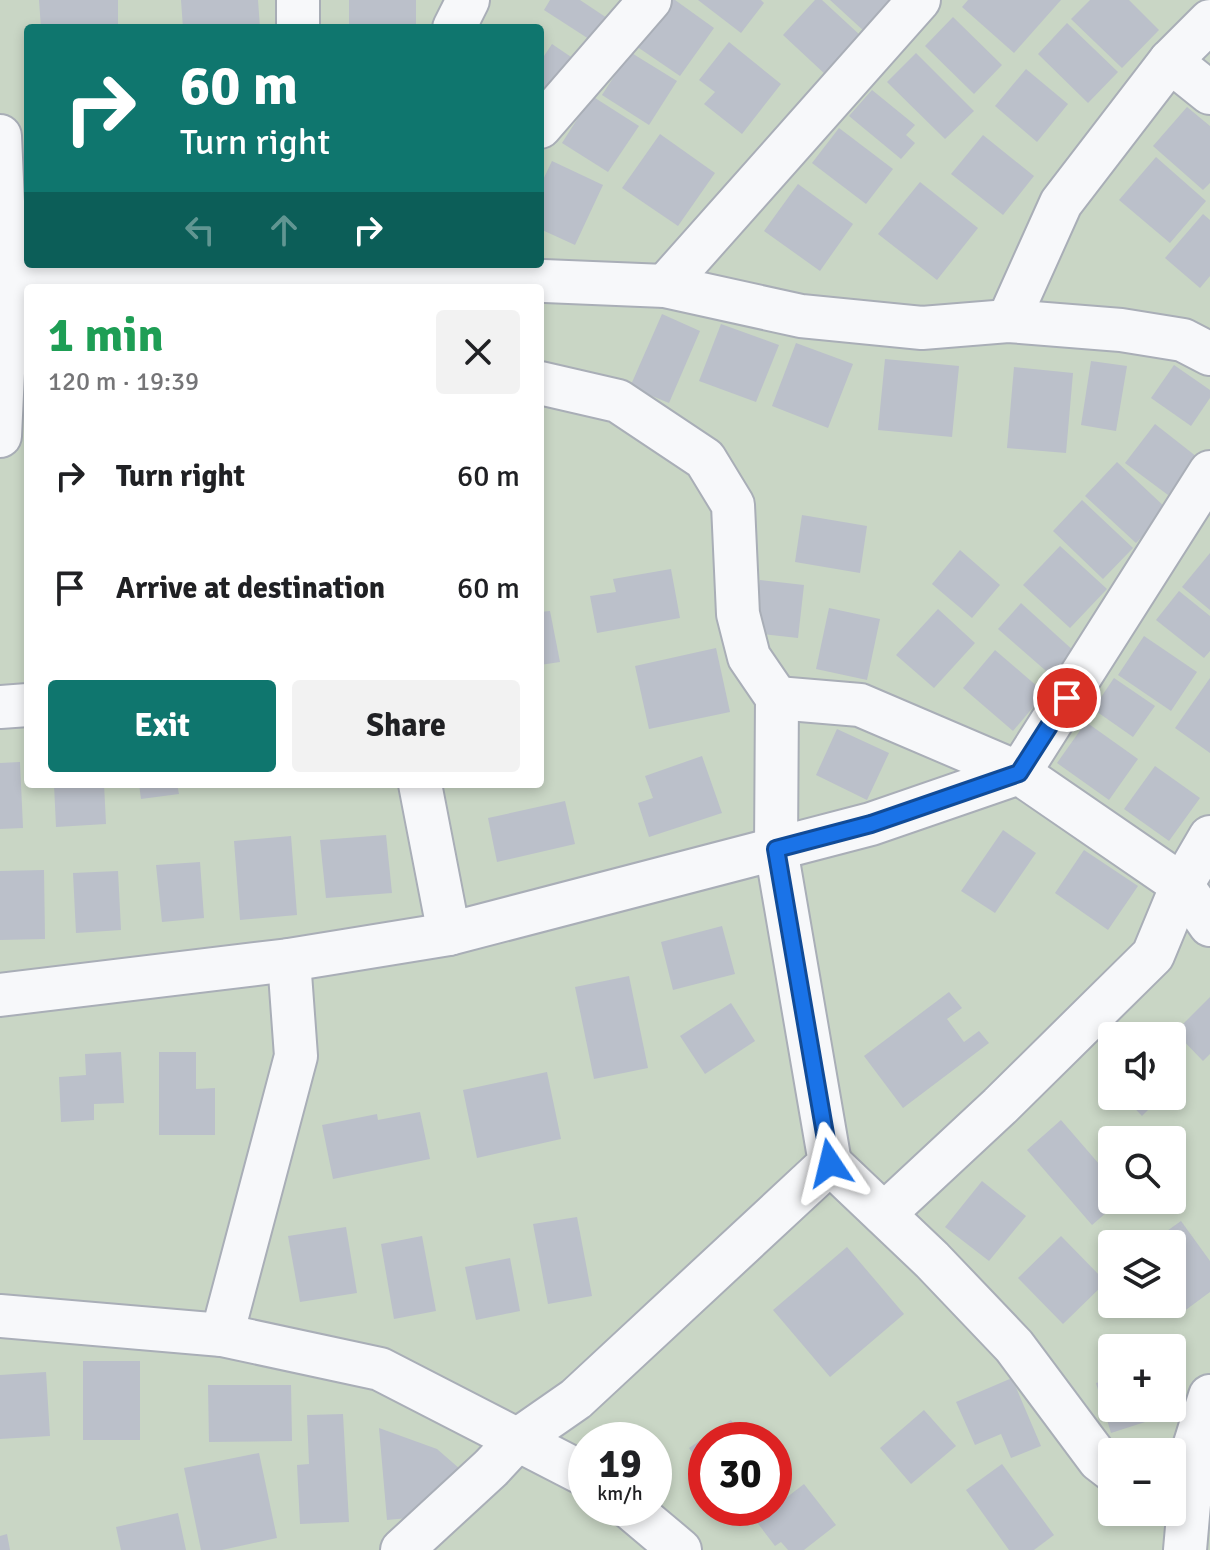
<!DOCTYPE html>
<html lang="en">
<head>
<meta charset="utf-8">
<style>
	:root { --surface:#fff; --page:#f2f2f2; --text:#202124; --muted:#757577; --accent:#0f766e }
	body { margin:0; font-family:Signika,sans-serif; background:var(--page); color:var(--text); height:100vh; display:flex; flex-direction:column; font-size:30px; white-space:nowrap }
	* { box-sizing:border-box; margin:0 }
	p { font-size:26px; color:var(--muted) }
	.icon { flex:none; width:44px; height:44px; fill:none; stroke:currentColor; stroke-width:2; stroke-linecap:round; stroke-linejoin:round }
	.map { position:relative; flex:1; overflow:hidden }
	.panel { position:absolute; left:24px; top:284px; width:520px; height:504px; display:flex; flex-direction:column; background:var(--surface); border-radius:8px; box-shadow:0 4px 12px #0003 }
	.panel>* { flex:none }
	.banner { position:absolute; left:24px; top:24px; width:520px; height:244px; border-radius:8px; box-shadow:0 4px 12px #0003; background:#0f766e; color:#fff; overflow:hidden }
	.tools { position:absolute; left:1098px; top:1022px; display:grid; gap:16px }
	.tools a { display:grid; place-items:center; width:88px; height:88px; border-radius:8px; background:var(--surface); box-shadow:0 4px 12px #0003; font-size:40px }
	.speed { position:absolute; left:568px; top:1422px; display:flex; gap:16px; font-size:40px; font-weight:700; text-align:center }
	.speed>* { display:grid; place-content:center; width:104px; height:104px; border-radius:50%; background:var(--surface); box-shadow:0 4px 12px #0003; line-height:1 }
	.speed small { font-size:20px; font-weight:400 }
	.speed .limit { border:12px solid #d22; background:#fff; color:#111 }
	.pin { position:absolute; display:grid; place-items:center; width:68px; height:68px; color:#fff; margin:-34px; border:4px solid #fff; border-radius:50%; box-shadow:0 2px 8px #0007 }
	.me { position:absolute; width:88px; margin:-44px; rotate:350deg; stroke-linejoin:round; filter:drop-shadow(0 0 6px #0008) }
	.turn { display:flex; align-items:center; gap:28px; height:168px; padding:0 24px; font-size:36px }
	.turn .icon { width:104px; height:104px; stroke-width:2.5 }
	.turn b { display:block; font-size:56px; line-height:68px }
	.lanes { display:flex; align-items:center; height:76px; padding:0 24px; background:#0003; justify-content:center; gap:40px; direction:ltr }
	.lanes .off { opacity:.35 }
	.round { display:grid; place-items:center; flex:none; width:84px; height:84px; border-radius:8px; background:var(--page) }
	.overview { display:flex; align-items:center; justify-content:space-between; height:136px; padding:0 24px }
	h1 { font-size:48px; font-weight:700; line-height:60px; color:#1e9e55 }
	.button { display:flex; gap:16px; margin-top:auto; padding:16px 24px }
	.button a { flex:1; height:92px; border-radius:8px; background:var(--accent); color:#fff; font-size:32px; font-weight:700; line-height:92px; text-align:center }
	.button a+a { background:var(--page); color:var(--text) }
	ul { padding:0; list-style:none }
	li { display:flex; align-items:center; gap:24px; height:112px; padding:0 24px }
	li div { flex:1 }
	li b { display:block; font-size:30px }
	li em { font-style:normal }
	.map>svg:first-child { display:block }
	.green { fill:#c9d6c5; fill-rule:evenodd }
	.building { fill:#bbc0ca }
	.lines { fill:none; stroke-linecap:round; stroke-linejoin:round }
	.minor-casing { stroke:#a9aeb7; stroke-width:46 }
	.minor { stroke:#f7f8fa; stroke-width:42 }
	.route-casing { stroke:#114b97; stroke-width:20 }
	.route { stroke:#1a73e8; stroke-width:14 }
</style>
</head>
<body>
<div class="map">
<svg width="1210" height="1550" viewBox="0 0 1210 1550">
	<rect width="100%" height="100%" fill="#e4e7ec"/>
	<path class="green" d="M0 0H1210V1550H0ZM28 28H540V264H28ZM28 288H540V784H28ZM1112 1036H1172V1096H1112ZM1112 1140H1172V1200H1112ZM1112 1244H1172V1304H1112ZM1112 1348H1172V1408H1112ZM586 1440H654V1508H586ZM706 1440H774V1508H706ZM1112 1452H1172V1512H1112Z"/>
	<g class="building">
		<path d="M39 0H118V28H41Z"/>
		<path d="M181 0H258L260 28H183Z"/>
		<rect x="349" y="0" width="67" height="28"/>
		<path d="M550 0H580L607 18 592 41 544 10Z"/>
		<path d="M668 0H675L714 28 680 76 636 46Z"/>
		<path d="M698 0H761L764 3 741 33Z"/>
		<path d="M815 0H822L861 36 826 75 783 35Z"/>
		<path d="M830 0H894L865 32Z"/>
		<path d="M968 0H1061L1014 53 962 7Z"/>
		<path d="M1090 0H1129L1159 30 1122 68 1071 19Z"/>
		<path d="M953 17 1002 65 974 94 925 46Z"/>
		<path d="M1067 23 1118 72 1088 103 1038 54Z"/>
		<path d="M729 42 781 84 742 134 704 104 715 92 699 80Z"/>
		<path d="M552 44 577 61 540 100V62Z"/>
		<path d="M630 52 677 81 649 125 602 95Z"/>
		<path d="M916 53 974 111 945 139 887 82Z"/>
		<path d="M1026 69 1068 104 1037 142 995 106Z"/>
		<path d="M872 90 915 125 906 135 915 143 901 159 849 116Z"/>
		<path d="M592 96 639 126 608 172 562 143Z"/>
		<path d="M1187 107 1210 126V183L1203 190 1153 146Z"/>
		<path d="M839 128 893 169 866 204 812 163Z"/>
		<path d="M660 134 715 173 678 226 622 188Z"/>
		<path d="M983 135 1034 176 1003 215 951 174Z"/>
		<path d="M1156 157 1206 201 1170 243 1119 200Z"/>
		<path d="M552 161 603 185 575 245 540 229V186Z"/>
		<path d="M920 182 978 228 937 280 878 234Z"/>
		<path d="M798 184 853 224 820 271 764 231Z"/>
		<path d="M1203 214 1210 220V276L1200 288 1165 258Z"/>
		<path d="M662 314 700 331 669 403 630 387Z"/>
		<path d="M721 324 779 345 756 402 699 381Z"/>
		<path d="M796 343 853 364 828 428 772 406Z"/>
		<path d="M885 359 959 366 952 437 878 430Z"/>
		<path d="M1091 361 1127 366 1116 431 1081 425Z"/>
		<path d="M1174 365 1210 390V398L1191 426 1151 398Z"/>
		<path d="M1014 367 1073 373 1066 453 1007 448Z"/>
		<path d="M1155 424 1197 457 1168 495 1125 463Z"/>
		<path d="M1117 462 1168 510 1136 543 1085 496Z"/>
		<path d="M1082 500 1133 548 1103 579 1053 531Z"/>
		<path d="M802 515 867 526 860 573 795 562Z"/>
		<path d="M1060 546 1107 589 1070 628 1023 585Z"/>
		<path d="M960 550 1000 585 972 618 932 584Z"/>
		<path d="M1210 553V610L1182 587Z"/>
		<path d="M671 569 680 618 597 633 590 596 616 592 613 579Z"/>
		<path d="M760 580 804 585 798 638 753 633Z"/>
		<path d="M1179 591 1210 616V651L1204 658 1156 620Z"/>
		<path d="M1021 603 1075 652 1053 677 998 629Z"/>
		<path d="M829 608 880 619 867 680 816 669Z"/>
		<path d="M938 609 975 643 934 688 896 655Z"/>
		<path d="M550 611 560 662 540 665V612Z"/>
		<path d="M1144 636 1197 672 1171 711 1118 675Z"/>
		<path d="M716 648 730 712 649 729 635 666Z"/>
		<path d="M995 650 1045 693 1013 731 963 688Z"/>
		<path d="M1114 678 1155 706 1133 737 1093 709Z"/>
		<path d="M1210 678V753L1175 728Z"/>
		<path d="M1086 722 1138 759 1109 800 1057 763Z"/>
		<path d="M837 729 889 753 867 800 816 775Z"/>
		<path d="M702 756 722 813 649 837 638 803 653 798 645 776Z"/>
		<path d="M20 762 23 828 0 829V763Z"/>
		<path d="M1155 766 1200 798 1169 841 1124 809Z"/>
		<path d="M54 784H104L106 824 56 827Z"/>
		<path d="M139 784H177L179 794 141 799Z"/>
		<path d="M565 801 575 844 497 862 488 818Z"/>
		<path d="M1003 830 1036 853 995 913 961 891Z"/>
		<path d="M386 835 392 893 326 898 320 840Z"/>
		<path d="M291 836 297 915 240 920 234 841Z"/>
		<path d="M1084 850 1138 886 1108 930 1055 893Z"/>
		<path d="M200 862 204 918 162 922 156 865Z"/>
		<path d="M44 870 45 939 0 940V871Z"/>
		<path d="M118 871 121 930 76 933 73 873Z"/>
		<path d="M722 926 735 974 673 990 661 942Z"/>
		<path d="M629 976 648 1068 594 1079 575 987Z"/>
		<path d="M949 992 962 1008 947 1019 964 1042 979 1031 989 1043 903 1108 864 1056Z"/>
		<path d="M1210 997V1054L1203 1061 1175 1032Z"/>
		<path d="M731 1003 755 1041 705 1074 680 1036Z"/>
		<path d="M121 1052 124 1103 94 1104V1120L61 1122 59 1077 86 1075 85 1054Z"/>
		<path d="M159 1052H196V1089L215 1088V1135H159Z"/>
		<path d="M1172 1065 1183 1076 1172 1087Z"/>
		<path d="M547 1072 561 1139 477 1158 463 1090Z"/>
		<path d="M1123 1096H1162L1142 1116Z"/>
		<path d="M420 1112 430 1159 333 1179 322 1125 377 1114 378 1120Z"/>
		<path d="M1061 1120 1112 1179V1189L1105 1195 1114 1206 1092 1225 1027 1150Z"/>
		<path d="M982 1181 1026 1216 989 1261 945 1227Z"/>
		<path d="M577 1217 592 1296 548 1304 533 1224Z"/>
		<path d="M1181 1221 1210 1261V1292L1183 1312 1172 1296V1244H1155L1153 1241Z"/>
		<path d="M346 1227 357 1293 300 1302 288 1236Z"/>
		<path d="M422 1236 436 1311 394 1319 381 1244Z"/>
		<path d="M1061 1236 1106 1282 1063 1324 1018 1278Z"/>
		<path d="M847 1247 904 1314 830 1377 773 1310Z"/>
		<path d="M510 1258 520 1311 476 1320 465 1267Z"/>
		<rect x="83" y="1361" width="57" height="79"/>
		<path d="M46 1372 50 1436 0 1439V1375Z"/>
		<path d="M1012 1378 1041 1446 1011 1458 1001 1434 975 1445 956 1402Z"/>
		<path d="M1112 1378V1408H1172L1173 1413 1111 1433 1096 1383Z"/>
		<path d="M208 1385H291L292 1441 209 1442Z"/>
		<path d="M924 1410 956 1446 911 1484 880 1448Z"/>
		<path d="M343 1414 349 1522 300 1524 297 1465 309 1464 307 1415Z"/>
		<path d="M731 1420 744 1440H706V1474L689 1448Z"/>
		<path d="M379 1428 437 1449 460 1469 419 1517 387 1520Z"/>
		<path d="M259 1453 277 1538 222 1550H201L184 1468Z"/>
		<path d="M1002 1464 1054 1535 1034 1550H1009L966 1490Z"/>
		<path d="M804 1484 836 1525 804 1550H788L781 1542 775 1546 756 1521Z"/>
		<path d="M178 1513 186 1550H121L116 1527Z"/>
		<path d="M7 1534 10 1550H0V1536Z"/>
	</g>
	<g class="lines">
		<defs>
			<g id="minor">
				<path d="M298 0V28"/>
				<path d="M454 28 468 0"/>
				<path d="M1170 61 1210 93"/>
				<path d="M540 127 650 0"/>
				<path d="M0 136 7 289 0 436"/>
				<path d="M665 286 919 0"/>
				<path d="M29 288 303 275 447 277 665 286 801 316 922 328 1008 321 1121 330 1183 340 1210 354"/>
				<path d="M1008 321 1061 203 1170 61 1210 21"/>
				<path d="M777 698 860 705 1019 773 1182 885 1210 925"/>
				<path d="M0 707 28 705"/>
				<path d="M420 784 449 934"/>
				<path d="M0 995 289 960 449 934 871 824 1019 773 1210 472"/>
				<path d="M830 1163 932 1260 1014 1346 1099 1460 1112 1470"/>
				<path d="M884 1214 1000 1106 1153 955 1182 885 1210 837"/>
				<path d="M0 1316 222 1335 380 1369 586 1475"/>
				<path d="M222 1335 296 1056 289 960"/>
				<path d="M630 1508 680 1550"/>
				<path d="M402 1550 491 1468 517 1440 576 1399 830 1163 776 849 777 698 749 657 738 614 733 505 705 459 618 401 540 383"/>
				<path d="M1185 1550 1194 1447 1210 1396"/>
			</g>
		</defs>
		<use href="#minor" class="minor-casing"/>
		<use href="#minor" class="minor"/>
	</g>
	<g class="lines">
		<defs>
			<path id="route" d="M830 1163 776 849 871 824 1019 773 1067 698"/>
		</defs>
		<use href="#route" class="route-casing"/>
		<use href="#route" class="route"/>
	</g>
</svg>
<div class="tools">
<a><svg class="icon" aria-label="sound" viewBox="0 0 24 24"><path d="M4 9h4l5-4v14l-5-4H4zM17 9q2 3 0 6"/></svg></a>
<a><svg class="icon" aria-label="search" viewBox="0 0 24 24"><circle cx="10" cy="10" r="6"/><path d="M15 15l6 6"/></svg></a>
<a><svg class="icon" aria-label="layers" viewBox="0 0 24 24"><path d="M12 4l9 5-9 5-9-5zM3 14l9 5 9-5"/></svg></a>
<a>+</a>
<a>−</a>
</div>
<div class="speed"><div>19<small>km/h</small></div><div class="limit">30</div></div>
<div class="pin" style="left:1067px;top:698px;background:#d93025"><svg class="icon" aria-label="arrive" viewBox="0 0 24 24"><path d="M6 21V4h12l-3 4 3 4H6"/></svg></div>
<svg class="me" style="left:830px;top:1163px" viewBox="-20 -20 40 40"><path d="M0-17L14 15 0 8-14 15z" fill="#1a73e8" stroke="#fff" stroke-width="4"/></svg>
<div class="banner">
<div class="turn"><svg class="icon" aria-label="right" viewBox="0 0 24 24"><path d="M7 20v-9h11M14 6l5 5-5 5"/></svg><div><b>60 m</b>Turn right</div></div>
<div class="lanes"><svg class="icon off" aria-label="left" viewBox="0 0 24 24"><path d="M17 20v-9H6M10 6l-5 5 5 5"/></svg><svg class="icon off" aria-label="ahead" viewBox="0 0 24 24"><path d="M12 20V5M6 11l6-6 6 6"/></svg><svg class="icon" aria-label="right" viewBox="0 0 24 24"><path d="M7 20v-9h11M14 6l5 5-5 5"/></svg></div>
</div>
<section class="panel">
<div class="overview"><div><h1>1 min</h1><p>120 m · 19:39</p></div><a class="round"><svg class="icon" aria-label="close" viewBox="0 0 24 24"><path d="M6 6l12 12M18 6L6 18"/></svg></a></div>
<ul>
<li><svg class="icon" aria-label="right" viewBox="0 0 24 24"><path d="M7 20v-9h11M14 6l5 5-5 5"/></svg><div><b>Turn right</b></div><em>60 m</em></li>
<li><svg class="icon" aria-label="arrive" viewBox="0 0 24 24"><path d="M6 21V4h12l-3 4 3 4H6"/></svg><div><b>Arrive at destination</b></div><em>60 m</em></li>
</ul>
<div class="button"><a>Exit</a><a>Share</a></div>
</section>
</div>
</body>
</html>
